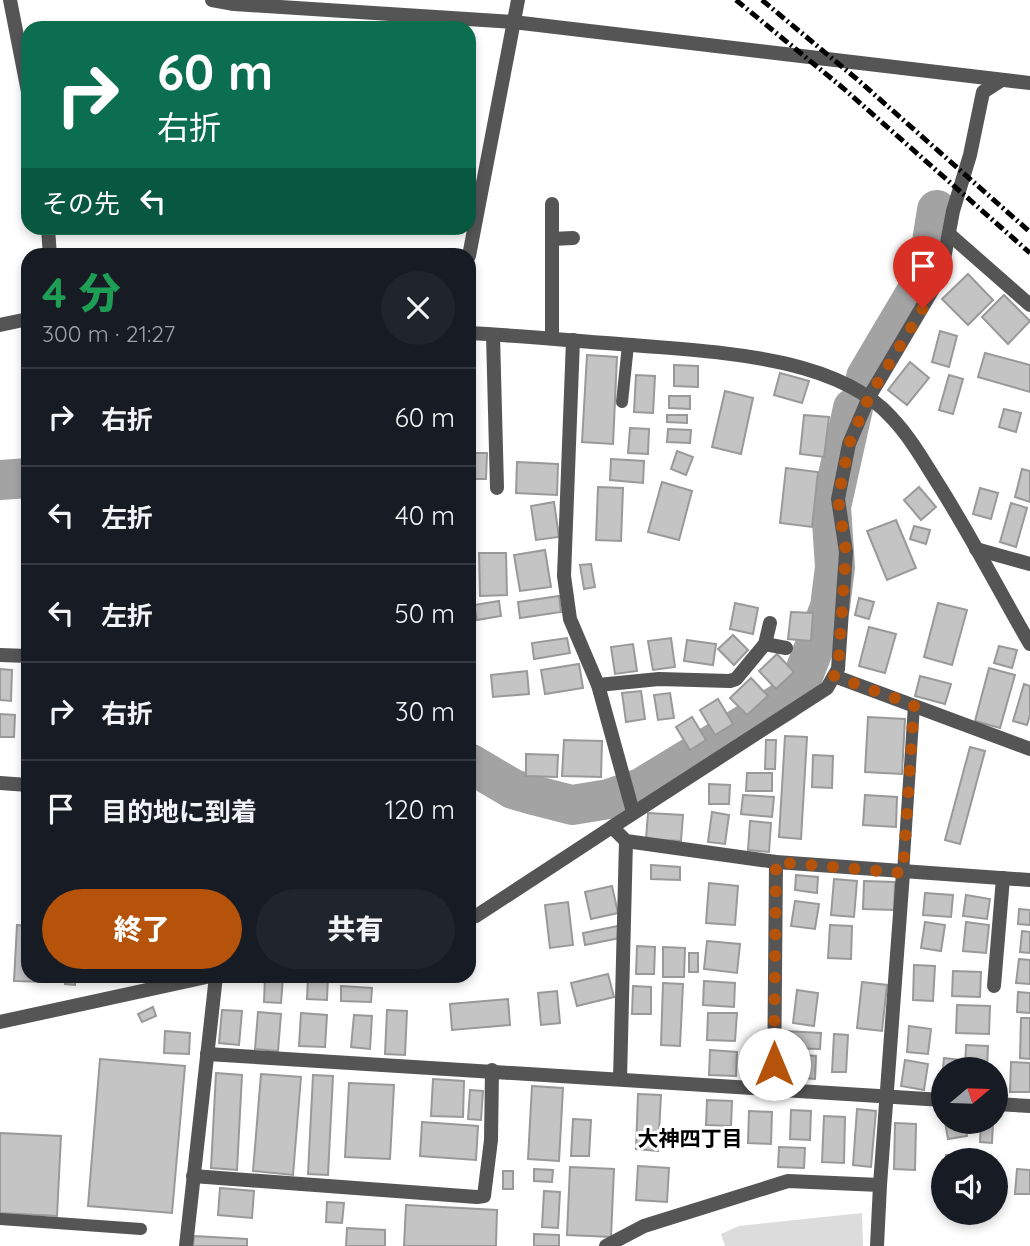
<!DOCTYPE html>
<html lang="ja">
<head>
<meta charset="utf-8">
<style>
	:root { --surface:#171b24; --page:#20242c; --text:#f1f3f6; --muted:#9ea1a6; --line:#363941; --accent:#b45309 }
	body { margin:0; font-family:Quicksand,"Noto Sans JP",sans-serif; background:var(--page); color:var(--text); height:100vh; display:flex; flex-direction:column; font-size:26px; white-space:nowrap }
	* { box-sizing:border-box; margin:0 }
	p { font-size:23px; color:var(--muted) }
	.icon { flex:none; width:38px; height:38px; fill:none; stroke:currentColor; stroke-width:2; stroke-linecap:round; stroke-linejoin:round }
	.map { position:relative; flex:1; overflow:hidden }
	.sheet { position:absolute; left:21px; top:248px; width:455px; height:735px; display:flex; flex-direction:column; background:var(--surface); border-radius:21px; box-shadow:0 4px 10px #0003 }
	.sheet>* { flex:none }
	.hud { position:absolute; left:21px; top:21px; width:455px; height:214px; border-radius:21px; box-shadow:0 4px 10px #0003; background:#0b6e4f; color:#fff; overflow:hidden }
	.needle { width:46px; rotate:71deg }
	.buttons { position:absolute; left:931px; top:1057px; display:grid; gap:14px }
	.buttons a { display:grid; place-items:center; width:77px; height:77px; border-radius:50%; background:var(--surface); box-shadow:0 4px 10px #0003; font-size:35px }
	.pin { position:absolute; display:grid; place-items:center; width:60px; height:60px; color:#fff; margin:-72px -30px; border-radius:50% 50% 50% 0; rotate:-45deg; box-shadow:0 0 7px #0007 }
	.pin .icon { rotate:45deg }
	.me { position:absolute; width:77px; margin:-38px; rotate:0deg; stroke-linejoin:round; filter:drop-shadow(0 0 5px #0008) }
	.turn { display:flex; align-items:center; gap:24px; height:147px; padding:0 21px; font-size:32px }
	.turn .icon { width:91px; height:91px; stroke-width:2.5 }
	.turn b { display:block; font-size:49px; line-height:60px }
	.then { display:flex; align-items:center; height:66px; padding:0 21px; background:#0003; gap:14px; font-size:26px }
	.round { display:grid; place-items:center; flex:none; width:74px; height:74px; border-radius:37px; background:var(--page) }
	.head { display:flex; align-items:center; justify-content:space-between; height:119px; padding:0 21px }
	h1 { font-size:42px; font-weight:800; line-height:52px; color:#1e9e55 }
	.action { display:flex; gap:14px; margin-top:auto; padding:14px 21px }
	.action a { flex:1; height:80px; border-radius:42px; background:var(--accent); color:#fff; font-size:28px; font-weight:800; line-height:80px; text-align:center }
	.action a+a { background:var(--page); color:var(--text) }
	ul { padding:0; list-style:none }
	li { display:flex; align-items:center; gap:21px; height:98px; padding:0 21px; border-top:2px solid var(--line) }
	li div { flex:1 }
	li b { display:block; font-size:26px }
	li em { font-style:normal }
	.map>svg:first-child { display:block }
	.green { fill:#dcdcdc }
	.lines { fill:none; stroke-linecap:round; stroke-linejoin:round }
	.river { stroke:#a3a3a3; stroke-width:40 }
	.building { fill:#c4c4c4; stroke:#999; stroke-width:2 }
	.service { stroke:#555; stroke-width:12 }
	.minor { stroke:#555; stroke-width:14 }
	.tertiary { stroke:#555; stroke-width:14 }
	.rail { stroke:#000; stroke-width:5; stroke-dasharray:10 3.5 2 3.5; stroke-linecap:butt }
	.route { stroke:#b45309; stroke-width:12; stroke-dasharray:0 21.6 }
	.labels { text-anchor:middle; dominant-baseline:central; stroke-width:6; stroke-linejoin:round; paint-order:stroke }
	.neighbourhood-label { font-size:21px; font-weight:bold; fill:#000; stroke:#fff }
</style>
</head>
<body>
<div class="map">
<svg width="1030" height="1246" viewBox="0 0 1030 1246">
	<rect width="100%" height="100%" fill="#fff"/>
	<path class="green" d="M862 1213 863 1246H725L721 1234 739 1226Z"/>
	<g class="lines">
		<g class="river">
			<path d="M866 377 927 274 937 210"/>
			<path d="M0 480 28 478"/>
			<path d="M469 763 513 789 537 796 572 805 609 799 641 788 784 701 803 676 830 607 835 567 831 507 853 408"/>
		</g>
	</g>
	<g class="building">
		<path d="M968 274 993 300 968 325 942 299Z"/>
		<path d="M1004 295 1030 321 1008 344 982 317Z"/>
		<path d="M940 331 957 336 949 367 932 362Z"/>
		<path d="M985 353 1030 365V392L978 377Z"/>
		<path d="M587 355 617 357 613 444 582 442Z"/>
		<path d="M910 362 929 378 907 405 888 390Z"/>
		<path d="M674 365 698 366V387L674 386Z"/>
		<path d="M780 373 809 381 802 403 774 395Z"/>
		<path d="M636 375 655 376 653 413 634 412Z"/>
		<path d="M949 375 963 379 953 414 939 410Z"/>
		<path d="M725 391 753 398 741 454 712 447Z"/>
		<path d="M669 396H690V409L669 408Z"/>
		<path d="M1004 409 1021 413 1016 432 999 427Z"/>
		<path d="M667 415H687V423L667 422Z"/>
		<path d="M804 415 829 417 824 457 800 454Z"/>
		<path d="M630 428 649 429 648 454 628 453Z"/>
		<path d="M668 429 691 430 690 443 667 442Z"/>
		<path d="M677 451 693 457 686 475 671 469Z"/>
		<path d="M469 453H487L486 479H469Z"/>
		<path d="M611 459 644 461 643 483 610 480Z"/>
		<path d="M517 462 558 464 557 495 516 493Z"/>
		<path d="M786 468 818 472 812 527 780 523Z"/>
		<path d="M1022 469 1030 471V502L1015 497Z"/>
		<path d="M662 482 692 491 679 540 648 532Z"/>
		<path d="M598 487 623 488 621 541 596 540Z"/>
		<path d="M919 487 936 507 921 520 904 500Z"/>
		<path d="M980 488 998 493 991 519 973 514Z"/>
		<path d="M554 502 559 537 536 540 531 506Z"/>
		<path d="M1011 503 1027 508 1016 547 1000 542Z"/>
		<path d="M896 520 916 568 887 580 867 531Z"/>
		<path d="M914 526 930 530 926 544 910 539Z"/>
		<path d="M545 550 551 587 520 591 514 555Z"/>
		<path d="M479 553H506L507 595 480 596Z"/>
		<path d="M591 564 595 587 584 589 580 565Z"/>
		<path d="M559 596 561 612 520 618 518 602Z"/>
		<path d="M859 598 874 602 869 619 855 615Z"/>
		<path d="M499 601 501 616 477 620 474 605Z"/>
		<path d="M735 603 758 608 753 634 730 629Z"/>
		<path d="M938 603 967 610 952 665 924 657Z"/>
		<path d="M791 612 813 613 811 641 788 639Z"/>
		<path d="M869 627 896 634 885 673 859 666Z"/>
		<path d="M733 635 748 650 734 665 718 649Z"/>
		<path d="M567 638 570 653 534 659 532 643Z"/>
		<path d="M671 638 675 667 653 670 648 641Z"/>
		<path d="M687 640 716 644 713 665 684 661Z"/>
		<path d="M633 644 637 671 615 674 611 647Z"/>
		<path d="M999 646 1017 650 1012 668 994 663Z"/>
		<path d="M777 654 794 672 776 689 759 671Z"/>
		<path d="M579 664 583 688 545 694 541 670Z"/>
		<path d="M989 668 1015 675 1000 728 975 721Z"/>
		<path d="M0 669 12 670 11 701 0 700Z"/>
		<path d="M527 671 529 694 493 697 491 675Z"/>
		<path d="M920 676 951 684 945 704 915 696Z"/>
		<path d="M751 678 768 696 747 715 730 698Z"/>
		<path d="M1024 684 1030 686V715L1027 725 1013 721Z"/>
		<path d="M641 691 645 719 626 722 622 693Z"/>
		<path d="M670 693 674 718 658 720 654 695Z"/>
		<path d="M718 699 733 724 715 735 700 710Z"/>
		<path d="M0 714 15 715 14 737H0Z"/>
		<path d="M692 717 706 740 690 750 676 727Z"/>
		<path d="M868 717 905 719 902 774 865 772Z"/>
		<path d="M785 736 807 737 801 839 779 837Z"/>
		<path d="M564 740 602 741 601 777 562 776Z"/>
		<path d="M766 740H776L775 769H765Z"/>
		<path d="M970 747 985 751 960 844 945 840Z"/>
		<path d="M526 754 558 755 557 777 526 776Z"/>
		<path d="M813 755 833 756 832 788 812 787Z"/>
		<path d="M747 773H772V791H746Z"/>
		<path d="M709 784 730 785 729 804H709Z"/>
		<path d="M743 795 774 797 772 817 741 814Z"/>
		<path d="M865 795 897 797 896 827 863 825Z"/>
		<path d="M712 812 729 815 725 844 708 842Z"/>
		<path d="M648 813 683 815 681 841 646 839Z"/>
		<path d="M750 821 771 823 769 852 748 850Z"/>
		<path d="M651 865 680 867V880L651 879Z"/>
		<path d="M796 875 818 877 817 893 795 890Z"/>
		<path d="M834 879 857 881 854 917 831 915Z"/>
		<path d="M864 881 895 882 894 910 863 909Z"/>
		<path d="M709 883 738 886 735 925 706 923Z"/>
		<path d="M612 886 618 913 591 919 585 892Z"/>
		<path d="M925 893 953 895 951 917 923 915Z"/>
		<path d="M966 895 990 899 987 919 963 916Z"/>
		<path d="M795 901 819 904 815 929 791 926Z"/>
		<path d="M568 902 573 945 550 948 545 905Z"/>
		<path d="M1019 909 1030 910V925L1018 924Z"/>
		<path d="M925 922 945 925 941 951 921 948Z"/>
		<path d="M966 922 989 925 986 953 963 951Z"/>
		<path d="M17 925 28 926V976H48L47 982 14 981Z"/>
		<path d="M830 925 852 926 851 959 828 958Z"/>
		<path d="M618 926 620 938 585 945 583 933Z"/>
		<path d="M1022 931 1030 932V953L1020 952Z"/>
		<path d="M707 941 740 944 737 973 704 969Z"/>
		<path d="M637 946 655 947 654 974H636Z"/>
		<path d="M663 947 685 948 684 977H663Z"/>
		<rect x="689" y="953" width="9" height="19"/>
		<path d="M1019 959 1030 960V984L1016 983Z"/>
		<path d="M914 965 935 966 933 1001 913 1000Z"/>
		<path d="M953 971 981 972 980 997 952 996Z"/>
		<path d="M608 974 614 997 577 1006 571 983Z"/>
		<path d="M66 976H75V985L65 984Z"/>
		<path d="M265 976 283 977 281 1003 264 1002Z"/>
		<path d="M308 976H328L327 1000 307 999Z"/>
		<path d="M704 981 735 983 734 1007 703 1005Z"/>
		<path d="M862 982 887 985 882 1031 857 1028Z"/>
		<path d="M663 983 683 984 680 1046 661 1045Z"/>
		<path d="M341 986 372 988 371 1002 341 1001Z"/>
		<path d="M633 986 651 987V1014H632Z"/>
		<path d="M797 990 818 993 814 1026 793 1023Z"/>
		<path d="M557 991 560 1023 541 1025 538 993Z"/>
		<path d="M1018 992 1030 993V1013L1017 1012Z"/>
		<path d="M508 999 510 1025 452 1030 450 1004Z"/>
		<path d="M957 1005 990 1006 989 1034 956 1033Z"/>
		<path d="M153 1007 156 1016 142 1022 138 1014Z"/>
		<path d="M222 1010 242 1011 239 1045 219 1043Z"/>
		<path d="M387 1010 407 1011 405 1055 385 1054Z"/>
		<path d="M258 1012 281 1014 278 1051 255 1049Z"/>
		<path d="M301 1013 327 1015 325 1047 299 1046Z"/>
		<path d="M708 1013H737L735 1041 707 1040Z"/>
		<path d="M354 1015 372 1016 370 1049 351 1047Z"/>
		<path d="M1021 1018H1030V1059L1020 1058Z"/>
		<path d="M909 1026 931 1029 928 1054 907 1052Z"/>
		<path d="M165 1031 190 1033 189 1054 164 1053Z"/>
		<path d="M784 1031 821 1033 820 1049 783 1048Z"/>
		<path d="M834 1034 848 1035 846 1072H832Z"/>
		<path d="M966 1045 988 1046 987 1069H965Z"/>
		<path d="M710 1050 737 1052 736 1076 709 1075Z"/>
		<path d="M790 1054 816 1056 815 1079 789 1077Z"/>
		<path d="M944 1058 960 1060V1069H943V1089H941Z"/>
		<path d="M100 1059 185 1066 172 1213 88 1206Z"/>
		<path d="M905 1060 928 1064 924 1090 901 1086Z"/>
		<path d="M1011 1062 1030 1063V1092H1010Z"/>
		<path d="M216 1073 242 1075 237 1170 211 1168Z"/>
		<path d="M261 1074 301 1077 293 1175 253 1171Z"/>
		<path d="M313 1075 333 1076 328 1175 308 1174Z"/>
		<path d="M433 1079 464 1081 463 1117 431 1116Z"/>
		<path d="M349 1083 394 1085 390 1159 345 1157Z"/>
		<path d="M532 1086 563 1088 559 1161 528 1159Z"/>
		<path d="M470 1090 483 1091 481 1120 468 1119Z"/>
		<path d="M638 1094 661 1095 658 1151 636 1149Z"/>
		<path d="M707 1100 732 1101 731 1126 706 1125Z"/>
		<path d="M857 1109 876 1111 871 1167 853 1165Z"/>
		<path d="M791 1110 811 1111 810 1140 790 1139Z"/>
		<path d="M749 1111 772 1112 771 1144 748 1143Z"/>
		<path d="M824 1116 845 1117 844 1163 822 1162Z"/>
		<path d="M573 1119 591 1120 589 1156H571Z"/>
		<path d="M422 1122 478 1126 476 1160 420 1156Z"/>
		<path d="M945 1122H965L967 1136 948 1139Z"/>
		<path d="M981 1122H993L992 1143 980 1142Z"/>
		<path d="M895 1123 916 1124 915 1170 894 1169Z"/>
		<path d="M0 1133 61 1136 57 1216 0 1213Z"/>
		<path d="M779 1147 805 1148 804 1168 778 1167Z"/>
		<path d="M946 1155 966 1156V1160H945Z"/>
		<path d="M638 1166 669 1168 667 1202 636 1200Z"/>
		<path d="M570 1167 614 1169 611 1237 567 1235Z"/>
		<path d="M534 1169 553 1170 552 1182 534 1181Z"/>
		<path d="M1017 1169 1030 1170V1194H1015Z"/>
		<rect x="503" y="1171" width="10" height="18"/>
		<path d="M220 1188 254 1191 252 1218 218 1215Z"/>
		<path d="M544 1191 560 1192 558 1228 542 1227Z"/>
		<path d="M327 1202 344 1203 342 1223 326 1222Z"/>
		<path d="M406 1205 497 1210 496 1246H404Z"/>
		<path d="M347 1228 385 1230V1246H346Z"/>
		<path d="M534 1234 559 1235V1246H534Z"/>
		<path d="M194 1236 247 1239V1246H193Z"/>
	</g>
	<g class="lines">
		<g class="service">
			<path d="M622 402 628 345"/>
			<path d="M903 873 914 705"/>
			<path d="M0 1219 141 1229"/>
		</g>
		<g class="minor">
			<path d="M10 0 28 92"/>
			<path d="M212 0 234 4 513 22 1030 83"/>
			<path d="M1000 81 983 92 970 155 953 211 941 275 869 397 849 444 838 499 846 552 838 669 827 688 612 827 626 841 776 862 1030 880"/>
			<path d="M48 228 50 256"/>
			<path d="M949 234 1030 305"/>
			<path d="M552 239 573 238"/>
			<path d="M493 335 497 488"/>
			<path d="M552 338V204"/>
			<path d="M573 340 564 576 570 619 598 685 633 812"/>
			<path d="M976 549 1030 564"/>
			<path d="M765 644 786 648"/>
			<path d="M0 655 28 656"/>
			<path d="M834 676 1030 749"/>
			<path d="M598 685 659 679 730 681 736 679 765 644 770 623"/>
			<path d="M0 783 28 785"/>
			<path d="M469 918 476 916 612 827"/>
			<path d="M994 986 1003 878"/>
			<path d="M0 1022 211 976"/>
			<path d="M207 1054 943 1100"/>
			<path d="M620 1079 626 841"/>
			<path d="M774 1089 776 862"/>
			<path d="M996 1104 1030 1106"/>
			<path d="M193 1176 477 1197 484 1196 491 1140 492 1070"/>
			<path d="M186 1246 216 976"/>
			<path d="M606 1246 644 1226 788 1181 880 1185 903 873"/>
			<path d="M877 1246 880 1185"/>
		</g>
		<g class="tertiary">
			<path d="M469 256 518 0"/>
			<path d="M0 325 28 319"/>
			<path d="M469 333C524 336 578 341 633 345 712 352 836 355 892 418 909 436 922 458 935 479 969 532 998 589 1030 644"/>
		</g>
		<g class="rail">
			<path d="M736 0 843 88 1030 253"/>
			<path d="M762 0 858 80 1030 232"/>
		</g>
	</g>
	<g class="lines">
		<path class="route" d="M774 1064 776 862 903 873 914 705 834 676 838 669 846 552 838 499 849 444 869 397 923 308"/>
	</g>
	<g class="labels">
		<g class="neighbourhood-label">
			<text x="690" y="1138">大神四丁目</text>
		</g>
	</g>
</svg>
<div class="buttons">
<a><svg class="needle" viewBox="-14 -14 28 28"><path d="M0-13l5 13h-10z" fill="#e53935"/><path d="M0 13l5-13h-10z" fill="#9ea1a6"/></svg></a>
<a><svg class="icon" aria-label="sound" viewBox="0 0 24 24"><path d="M4 9h4l5-4v14l-5-4H4zM17 9q2 3 0 6"/></svg></a>
</div>
<div class="pin" style="left:923px;top:308px;background:#d93025"><svg class="icon" aria-label="arrive" viewBox="0 0 24 24"><path d="M6 21V4h12l-3 4 3 4H6"/></svg></div>
<svg class="me" style="left:774px;top:1064px" viewBox="-20 -20 40 40"><circle r="19" fill="#fff"/><path d="M0-13L10 11 0 6-10 11z" fill="#b45309"/></svg>
<div class="hud">
<div class="turn"><svg class="icon" aria-label="right" viewBox="0 0 24 24"><path d="M7 20v-9h11M14 6l5 5-5 5"/></svg><div><b>60 m</b>右折</div></div>
<div class="then">その先<svg class="icon" aria-label="left" viewBox="0 0 24 24"><path d="M17 20v-9H6M10 6l-5 5 5 5"/></svg></div>
</div>
<section class="sheet">
<div class="head"><div><h1>4 分</h1><p>300 m · 21:27</p></div><a class="round"><svg class="icon" aria-label="close" viewBox="0 0 24 24"><path d="M6 6l12 12M18 6L6 18"/></svg></a></div>
<ul>
<li><svg class="icon" aria-label="right" viewBox="0 0 24 24"><path d="M7 20v-9h11M14 6l5 5-5 5"/></svg><div><b>右折</b></div><em>60 m</em></li>
<li><svg class="icon" aria-label="left" viewBox="0 0 24 24"><path d="M17 20v-9H6M10 6l-5 5 5 5"/></svg><div><b>左折</b></div><em>40 m</em></li>
<li><svg class="icon" aria-label="left" viewBox="0 0 24 24"><path d="M17 20v-9H6M10 6l-5 5 5 5"/></svg><div><b>左折</b></div><em>50 m</em></li>
<li><svg class="icon" aria-label="right" viewBox="0 0 24 24"><path d="M7 20v-9h11M14 6l5 5-5 5"/></svg><div><b>右折</b></div><em>30 m</em></li>
<li><svg class="icon" aria-label="arrive" viewBox="0 0 24 24"><path d="M6 21V4h12l-3 4 3 4H6"/></svg><div><b>目的地に到着</b></div><em>120 m</em></li>
</ul>
<div class="action"><a>終了</a><a>共有</a></div>
</section>
</div>
</body>
</html>
